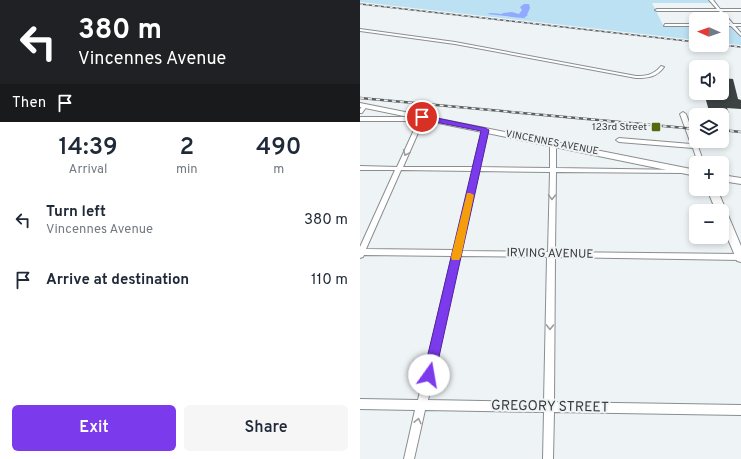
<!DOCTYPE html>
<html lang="en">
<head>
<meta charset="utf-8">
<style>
	:root { --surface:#fff; --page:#f6f6f7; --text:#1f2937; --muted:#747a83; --accent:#7c3aed }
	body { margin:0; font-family:Overpass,sans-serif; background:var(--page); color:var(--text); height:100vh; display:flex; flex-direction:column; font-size:15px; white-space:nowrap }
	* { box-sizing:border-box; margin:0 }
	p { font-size:13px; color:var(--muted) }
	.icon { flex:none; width:22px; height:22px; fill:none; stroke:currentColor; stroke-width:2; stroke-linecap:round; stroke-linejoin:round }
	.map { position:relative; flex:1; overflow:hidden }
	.side { display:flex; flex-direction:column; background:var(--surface); width:360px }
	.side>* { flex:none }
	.hud { background:#202124; color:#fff; overflow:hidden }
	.needle { width:26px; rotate:272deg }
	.buttons { position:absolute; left:329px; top:12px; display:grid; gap:8px }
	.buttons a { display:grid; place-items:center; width:40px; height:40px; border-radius:6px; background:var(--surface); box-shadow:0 2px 6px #0003; font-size:20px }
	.pin { position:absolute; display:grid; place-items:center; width:34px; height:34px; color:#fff; margin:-17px; border:2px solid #fff; border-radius:50%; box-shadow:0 1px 4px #0007 }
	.me { position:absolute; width:44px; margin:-22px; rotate:13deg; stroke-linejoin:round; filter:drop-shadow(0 0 3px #0008) }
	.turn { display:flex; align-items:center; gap:14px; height:84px; padding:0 12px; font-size:18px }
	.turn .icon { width:52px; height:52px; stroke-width:2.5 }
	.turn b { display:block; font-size:28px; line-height:34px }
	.then { display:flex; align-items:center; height:38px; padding:0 12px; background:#0003; gap:8px; font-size:15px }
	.eta { display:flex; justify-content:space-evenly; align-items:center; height:68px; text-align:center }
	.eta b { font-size:24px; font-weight:600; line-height:28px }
	.button { display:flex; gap:8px; margin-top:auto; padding:8px 12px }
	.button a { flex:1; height:46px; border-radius:6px; background:var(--accent); color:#fff; font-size:16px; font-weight:600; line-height:46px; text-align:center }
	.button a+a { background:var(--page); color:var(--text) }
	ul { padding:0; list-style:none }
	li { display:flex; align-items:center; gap:12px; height:60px; padding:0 12px }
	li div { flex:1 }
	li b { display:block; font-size:15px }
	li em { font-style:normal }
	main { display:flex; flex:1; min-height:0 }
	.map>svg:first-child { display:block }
	.green { fill:#bce1f3 }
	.water { fill:#91aaff }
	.building { fill:#3d4242 }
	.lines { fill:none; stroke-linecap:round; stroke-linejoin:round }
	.street-casing { stroke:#8a8e91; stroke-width:2 }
	.secondary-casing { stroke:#8a8e91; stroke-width:2 }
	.street { fill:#fff; fill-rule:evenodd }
	.secondary { fill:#fff; fill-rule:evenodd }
	.rail-far1-casing { stroke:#5d5f60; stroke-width:1.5 }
	.rail-casing { stroke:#5d5f60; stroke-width:2.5 }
	.rail-far1 { stroke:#eef3f5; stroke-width:1; stroke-dasharray:3; stroke-linecap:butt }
	.rail { stroke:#eef3f5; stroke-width:1.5; stroke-dasharray:4; stroke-linecap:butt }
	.oneway { stroke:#9c9d9e }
	.route { fill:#7c3aed; stroke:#51269a }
	.slow { fill:#f59e0b }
	.poi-dot { fill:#556814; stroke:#eef3f5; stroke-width:1.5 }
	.labels { text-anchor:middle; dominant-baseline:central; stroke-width:4; stroke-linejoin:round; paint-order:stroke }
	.far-poi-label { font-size:10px; fill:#3a3b3c; stroke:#eef3f5; text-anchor:end }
	.far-street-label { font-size:10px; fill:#3a3b3c; stroke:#eef3f5 }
	.street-label { font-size:12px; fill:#3a3b3c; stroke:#eef3f5 }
	.near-street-label { font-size:14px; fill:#3a3b3c; stroke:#eef3f5 }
</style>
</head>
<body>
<main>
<section class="side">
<div class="hud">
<div class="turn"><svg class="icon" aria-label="left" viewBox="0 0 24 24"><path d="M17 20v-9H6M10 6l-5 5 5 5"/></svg><div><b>380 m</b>Vincennes Avenue</div></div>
<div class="then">Then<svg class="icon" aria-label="arrive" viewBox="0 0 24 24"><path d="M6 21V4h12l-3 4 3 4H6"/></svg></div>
</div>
<div class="eta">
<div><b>14:39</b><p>Arrival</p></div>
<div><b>2</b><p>min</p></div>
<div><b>490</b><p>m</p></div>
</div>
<ul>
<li><svg class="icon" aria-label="left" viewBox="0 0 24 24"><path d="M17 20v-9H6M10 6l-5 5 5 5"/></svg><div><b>Turn left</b><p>Vincennes Avenue</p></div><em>380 m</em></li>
<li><svg class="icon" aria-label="arrive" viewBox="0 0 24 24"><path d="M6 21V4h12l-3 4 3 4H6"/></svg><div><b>Arrive at destination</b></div><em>110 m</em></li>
</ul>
<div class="button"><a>Exit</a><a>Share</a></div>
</section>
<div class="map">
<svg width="381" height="459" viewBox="0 0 381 459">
	<rect width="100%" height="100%" fill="#eef3f5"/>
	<g class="green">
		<path d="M0 0H348L350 3H292L303 25H336V40L0 2Z"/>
		<path d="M362 26H371L381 37V45L362 43Z"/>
	</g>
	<path class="water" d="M164 4H169L170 8 167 15H168L164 18 171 19 127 14 131 13 142 14 143 13 152 12 159 14 162 10 160 7Z"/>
	<path class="building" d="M362 78 373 79 378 99 381 100V109L367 108 369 113 349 111 344 93H362Z"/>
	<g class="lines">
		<defs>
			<g id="street">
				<path d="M349 0H353L360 9H381V11H362L373 24H381V26H375L381 33V36L371 26H362V24H370L359 11H297L295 10 297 9H357Z"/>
				<path d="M305 24H336V26H304Z"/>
				<path d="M0 29 95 42 276 76C286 76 294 75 301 66L304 67C297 77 288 78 276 78L95 44 0 31Z"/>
				<path d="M3 105 7 106 2 113H0V109Z"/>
				<path d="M323 112 326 114 344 163H338L333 148 259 142 256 140 259 138 331 144 320 114Z"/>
				<path d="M62 115 65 117 43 167H113L122 130 125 128 128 130 119 167 190 168V144L193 142 196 144V168L324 170 325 171 322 173 196 172 195 252 380 254H381V260L195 257 194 402 381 405V415L194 412 193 459H183L184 412 65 410 54 459H44L55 410 0 409V399L58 400 92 256 4 255 3 257 0 258V247L35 170H0V166L37 167 59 119 46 121H0V117H46ZM41 170 113 171 94 250 6 249ZM119 171 190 172 188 252 101 251ZM100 256 187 257 184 402 68 400Z"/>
			</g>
			<g id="secondary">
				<path d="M0 103 336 170V176L0 107Z"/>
				<path d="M362 175 381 178V184L362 181Z"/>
				<path d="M347 189H357L381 246V262L377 261 376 258 362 225V211H356Z"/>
			</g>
		</defs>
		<use href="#street" class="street-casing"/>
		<use href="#secondary" class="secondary-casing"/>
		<use href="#street" class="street"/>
		<use href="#secondary" class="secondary"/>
		<defs>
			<g id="rail-far1">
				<path d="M0 4 336 42"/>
				<path d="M362 45 381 47"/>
			</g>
			<g id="rail">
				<path d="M0 98 336 129"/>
				<path d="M362 130 381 132"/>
			</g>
		</defs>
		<use href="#rail-far1" class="rail-far1-casing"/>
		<use href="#rail" class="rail-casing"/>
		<use href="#rail-far1" class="rail-far1"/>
		<use href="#rail" class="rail"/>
	</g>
	<defs><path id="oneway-chevron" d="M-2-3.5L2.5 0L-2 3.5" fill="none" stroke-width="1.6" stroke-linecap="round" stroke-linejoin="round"/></defs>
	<g class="oneway">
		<use href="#oneway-chevron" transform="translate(46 153) rotate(114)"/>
		<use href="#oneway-chevron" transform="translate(192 197) rotate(91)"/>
		<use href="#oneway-chevron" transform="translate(190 327) rotate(91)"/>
		<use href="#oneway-chevron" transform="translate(58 421) rotate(-77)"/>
	</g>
	<path class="route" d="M62 115 125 128 129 130 75 375 73 379 69 381 65 379 63 375 121 131 60 119 59 117Z"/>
	<path class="slow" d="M107 193H110L114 195 101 257 99 260H92L91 257Z"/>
	<rect class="poi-dot" x="291" y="122" width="10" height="10" rx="2"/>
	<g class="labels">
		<g class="far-poi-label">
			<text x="287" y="127">123rd Street</text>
		</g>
		<g class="far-street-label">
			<text transform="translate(192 143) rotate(11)">VINCENNES AVENUE</text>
		</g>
		<g class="street-label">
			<text transform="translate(190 254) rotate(1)">IRVING AVENUE</text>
		</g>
		<g class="near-street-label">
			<text transform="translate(190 407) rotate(1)">GREGORY STREET</text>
		</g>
	</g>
</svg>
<div class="buttons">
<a><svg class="needle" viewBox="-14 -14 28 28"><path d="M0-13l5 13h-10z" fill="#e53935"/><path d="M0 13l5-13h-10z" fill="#747a83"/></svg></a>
<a><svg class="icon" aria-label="sound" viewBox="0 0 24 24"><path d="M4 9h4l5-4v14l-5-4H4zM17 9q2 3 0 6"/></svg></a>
<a><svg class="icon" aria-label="layers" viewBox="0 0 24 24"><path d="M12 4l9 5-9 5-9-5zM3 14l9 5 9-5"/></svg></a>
<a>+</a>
<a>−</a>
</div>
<div class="pin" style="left:62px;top:117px;background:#d93025"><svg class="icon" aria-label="arrive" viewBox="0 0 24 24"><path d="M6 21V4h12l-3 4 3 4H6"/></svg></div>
<svg class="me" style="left:69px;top:375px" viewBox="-20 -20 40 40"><circle r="19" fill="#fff"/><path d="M0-13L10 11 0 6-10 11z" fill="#7c3aed"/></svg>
</div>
</main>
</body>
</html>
